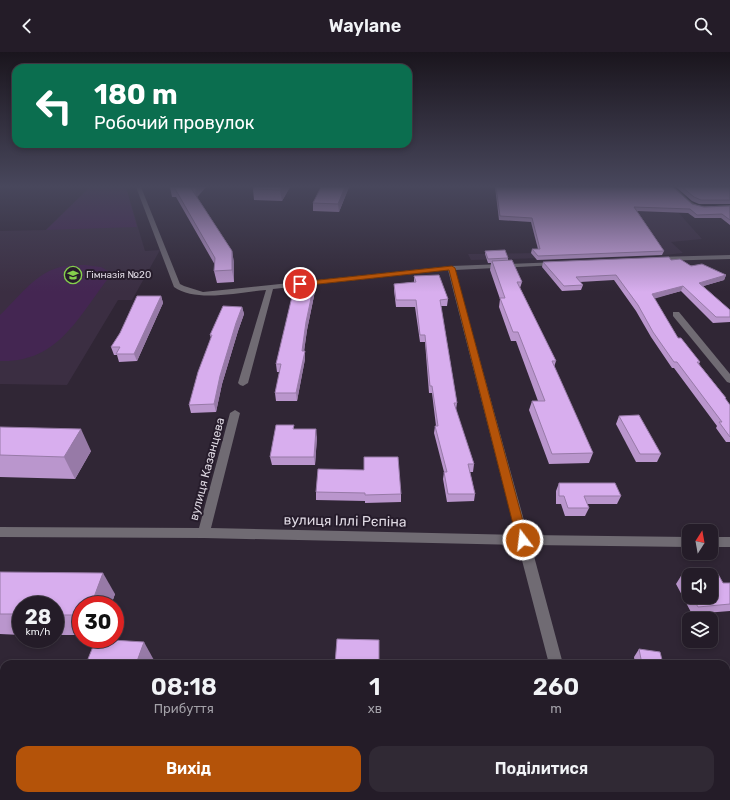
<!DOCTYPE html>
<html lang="uk">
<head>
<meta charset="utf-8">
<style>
	:root { --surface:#241c28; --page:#302934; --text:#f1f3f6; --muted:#a3a1a8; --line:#413a45; --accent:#b45309 }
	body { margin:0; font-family:Rubik,sans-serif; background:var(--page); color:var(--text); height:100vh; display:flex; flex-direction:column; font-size:15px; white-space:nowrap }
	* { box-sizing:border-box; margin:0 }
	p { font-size:13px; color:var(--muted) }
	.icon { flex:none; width:22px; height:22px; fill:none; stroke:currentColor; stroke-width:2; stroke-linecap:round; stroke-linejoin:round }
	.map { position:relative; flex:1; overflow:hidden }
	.drawer { position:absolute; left:0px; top:608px; width:730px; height:140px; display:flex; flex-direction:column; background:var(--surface); border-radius:12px 12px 0 0; box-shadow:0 2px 6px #0003,0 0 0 1px var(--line) }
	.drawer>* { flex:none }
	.guide { position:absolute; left:12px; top:12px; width:400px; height:84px; border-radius:12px; box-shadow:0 2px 6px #0003,0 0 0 1px var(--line); background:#0b6e4f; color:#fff; overflow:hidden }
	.needle { width:26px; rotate:11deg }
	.controls { position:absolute; left:682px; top:472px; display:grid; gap:8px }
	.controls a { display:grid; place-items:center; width:36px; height:36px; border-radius:8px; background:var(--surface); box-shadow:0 2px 6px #0003,0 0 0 1px var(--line); font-size:20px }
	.speed { position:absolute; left:12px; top:544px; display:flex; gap:8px; font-size:20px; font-weight:700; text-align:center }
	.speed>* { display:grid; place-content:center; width:52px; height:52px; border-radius:50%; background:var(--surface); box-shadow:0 2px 6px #0003,0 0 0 1px var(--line); line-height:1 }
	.speed small { font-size:10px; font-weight:400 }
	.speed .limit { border:6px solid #d22; background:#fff; color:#111 }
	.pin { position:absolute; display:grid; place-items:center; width:34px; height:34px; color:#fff; margin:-17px; border:2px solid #fff; border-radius:50%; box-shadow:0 1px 4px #0007 }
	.me { position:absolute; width:44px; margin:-22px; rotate:345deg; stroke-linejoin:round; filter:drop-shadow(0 0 3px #0008) }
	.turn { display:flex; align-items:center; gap:14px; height:84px; padding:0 16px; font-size:18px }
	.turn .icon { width:52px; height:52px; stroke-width:2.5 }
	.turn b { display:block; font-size:28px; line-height:34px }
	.eta { display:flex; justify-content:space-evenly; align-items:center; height:68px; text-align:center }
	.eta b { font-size:24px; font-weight:600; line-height:28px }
	.primary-button { display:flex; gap:8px; margin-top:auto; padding:8px 16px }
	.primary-button a { flex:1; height:46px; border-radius:12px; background:var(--accent); color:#fff; font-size:16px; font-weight:600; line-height:46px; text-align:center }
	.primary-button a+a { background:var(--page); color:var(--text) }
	header { display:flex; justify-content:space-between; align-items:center; height:52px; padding:0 16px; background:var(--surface); font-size:18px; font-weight:600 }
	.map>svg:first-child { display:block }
	.built { fill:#3b2e42 }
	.green { fill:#442652 }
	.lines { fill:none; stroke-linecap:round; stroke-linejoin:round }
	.minor { fill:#706b73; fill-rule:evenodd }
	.wall { fill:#ba96cd }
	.shaded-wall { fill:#977aa7 }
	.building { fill:#d8aeee; stroke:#977aa7 }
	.route { fill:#b45309; stroke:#753606 }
	.labels { text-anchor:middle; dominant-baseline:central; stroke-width:4; stroke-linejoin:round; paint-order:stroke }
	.far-poi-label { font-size:10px; fill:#dfd9e3; stroke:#261c2b; text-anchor:start }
	.street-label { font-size:12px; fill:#dfd9e3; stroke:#261c2b }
	.near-street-label { font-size:14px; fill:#dfd9e3; stroke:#261c2b }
</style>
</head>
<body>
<header><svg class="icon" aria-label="back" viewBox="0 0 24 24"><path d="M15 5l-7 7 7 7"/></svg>Waylane<svg class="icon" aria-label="search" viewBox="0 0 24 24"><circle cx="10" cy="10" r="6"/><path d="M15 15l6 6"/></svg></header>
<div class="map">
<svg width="730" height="748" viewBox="0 0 730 748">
	<rect width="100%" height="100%" fill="#302635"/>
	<g class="built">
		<path d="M90 135H126L145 199 160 198 132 248H118L67 333 0 332V179L46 178Z"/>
		<path d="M521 135 677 159 702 187 671 190 683 201 665 203 542 208 541 206 471 208 468 202 539 201Z"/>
	</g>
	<g class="green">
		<path d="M90 135H126L137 175 46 178Z"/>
		<path d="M85 213 101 215 108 219 107 228C77 267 57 311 0 309V263C17 247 34 223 57 216 66 213 76 213 85 213Z"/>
	</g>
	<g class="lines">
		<g class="minor">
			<path d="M136 135H141L180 232 184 234 203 240 451 214 559 210V212L557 213 455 218 528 483 689 485V495L531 493 563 612H549L518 493 204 486 0 485V475L199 476 230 361 235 358 240 361 211 476 516 483 448 218 273 237 248 331 243 334 240 333 238 331 266 238C240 240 196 251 174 235Z"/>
			<path d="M669 135C680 135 685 147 695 152 704 156 720 153 730 153V157H702L691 154Z"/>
			<path d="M730 203V207L657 209 654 207 657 205Z"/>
			<path d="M673 260H679L730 322V331L727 330 673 264Z"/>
			<rect x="711" y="485" width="19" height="10"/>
			<path d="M583 744H601L602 748H584Z"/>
		</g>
	</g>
	<g class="wall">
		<path d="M170 135H206L197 145 232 199 234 211V230L217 231 214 219 215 213 176 145H172Z"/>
		<path d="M254 135H290L282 149 254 148 253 137Z"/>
		<path d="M321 135H349L339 160 313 159V151Z"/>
		<path d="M495 135H673L692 152 704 155 730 154V173L721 166H695L688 161 637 159 664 199 662 203 537 208 531 201 532 197H538L531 170 499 168Z"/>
		<path d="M676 135H730V152H699L692 149Z"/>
		<path d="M485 199 508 206V209L522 230 520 236 556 309 554 315 593 401 589 411 549 412 529 358 532 349H538L516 289H511L499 255 500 247 490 218 491 211H488L485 202Z"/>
		<path d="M671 208 726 223 724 228 703 234 730 258V270L713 271 681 239 654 246 678 286 700 310 699 312 726 346V348L730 353V390H726L716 376 717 374 674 316H672L651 285 636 259 614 228 580 230 583 233 581 238 562 239 542 215 543 210Z"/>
		<path d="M414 224 448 247 447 254H441L457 351 456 358 474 412 473 420H470L475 442 474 449 447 450 443 427 444 420 434 381 435 374H436L432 341H429L425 290H420L415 255H396L394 238V232L414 230Z"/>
		<path d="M315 239 307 278 304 299H305V307L297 349H276L275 341 280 320H277L276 312Z"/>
		<path d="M161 244 163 251 137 309 119 310 117 303H114L111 295Z"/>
		<path d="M242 255 244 262 238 279 222 332 216 360 191 361 189 353 211 286 210 283Z"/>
		<path d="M619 364 661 402 657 410H636L616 372Z"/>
		<path d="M294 373V377L317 385 315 413H272L270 405Z"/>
		<path d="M0 375 91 399 75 427 0 425Z"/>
		<path d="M364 418 401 442V450L365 451V449L316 448V440Z"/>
		<path d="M559 431 621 444 617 452H587L589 456 585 464H565L561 452H556V439Z"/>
		<path d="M0 520 115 542 111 553H81V583H55V553H21V583L0 582Z"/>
		<path d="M681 524H689V545H711L723 531H730V559L692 562 676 532Z"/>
		<path d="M639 597 663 612H635L634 605Z"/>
		<path d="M726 652H730V696L726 695Z"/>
		<path d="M726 706 730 720V741L726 743Z"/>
		<path d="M714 744H725L723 746Z"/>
	</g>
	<g class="shaded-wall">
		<path d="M195 135H206L196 146Z"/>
		<path d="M282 135H290L282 149 280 138Z"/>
		<path d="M345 135H349L339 160 338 152Z"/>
		<path d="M232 199 234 211V230L232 218Z"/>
		<path d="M726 223 724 228 697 236 699 231Z"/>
		<path d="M314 232 315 239 307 278 303 307 302 299 306 270Z"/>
		<path d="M683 234 681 239 650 248 652 242Z"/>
		<path d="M161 244 163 251 137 309 134 302Z"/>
		<path d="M242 255 244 262 238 279 222 332 216 360 214 352 220 324 236 271Z"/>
		<path d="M305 299V307L297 349 296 341Z"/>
		<path d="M81 377 91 399 75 427 64 405Z"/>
		<path d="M316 377 317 385 315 413 314 405Z"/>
		<path d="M103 521 115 542 111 553H91Z"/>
		<path d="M144 590 155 610 154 612H136Z"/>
		<path d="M92 744H113L112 748H91Z"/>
	</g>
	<g class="building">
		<path d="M174 135H195L191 136 232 199V218L214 219 215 206Z"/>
		<path d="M254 135H282L280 138 253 137Z"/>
		<path d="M321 135H345L338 152 313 151Z"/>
		<path d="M496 135H673L692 152 704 155 730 154V168L722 162 697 163 690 157 634 155 664 199 538 204 532 197H540L532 166 500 164Z"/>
		<path d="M682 135H730V148H701L694 145Z"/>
		<path d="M505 198 508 206 488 207 485 199Z"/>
		<path d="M669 205 671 208 680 207 691 214 702 212 726 223 699 231 730 258V265H716L683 234 652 242 678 286H681L700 310H697L726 346H725L730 353V385L719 370H722L677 310H674L653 280 638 253 616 223 576 225 583 233 564 234 543 210Z"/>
		<path d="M512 208 522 230H517L556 309H552L593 401 552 402 532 349H545L518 280H513L500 246H505L492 209Z"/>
		<path d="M439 223 448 247 440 248 457 351H454L474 412H468L475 442H448L444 420H447L435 374H438L432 334H430L425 283H420L416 248H396L394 232 416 230 414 224Z"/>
		<path d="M295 232H314L306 270 302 299H305L296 341H275L281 312H276Z"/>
		<path d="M137 244H161L134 302H116L120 295H111L120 281Z"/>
		<path d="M223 254 242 255 236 271 220 324 214 352 189 353 198 320 212 283H210Z"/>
		<path d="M639 363 661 402H640L619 364Z"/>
		<path d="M276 373H294L293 377H316L314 405H270Z"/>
		<path d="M0 375 81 377 64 405 0 403Z"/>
		<path d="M364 405H398L401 442 365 443V441L316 440 318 417 364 418Z"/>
		<path d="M559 431H615L621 444H584L589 456H568L564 444H559Z"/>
		<path d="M0 520 103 521 91 553H81V563H55V553H21V562H0Z"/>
		<path d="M718 522 723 531H730V552L698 555 692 545H711V523H699Z"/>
		<path d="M681 524H689V539Z"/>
		<path d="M96 587 144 590 136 612H86Z"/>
		<path d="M337 587 379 588V612H335Z"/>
		<path d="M639 597 660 600 663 612H642Z"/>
		<path d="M726 652H730V685L726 684Z"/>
		<path d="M726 706 730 720V736H726Z"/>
		<path d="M32 744H92L91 748H30Z"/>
		<rect x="358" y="744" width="68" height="4"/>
	</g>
	<linearGradient id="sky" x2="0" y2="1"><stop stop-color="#1a151d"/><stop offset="0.56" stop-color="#48475c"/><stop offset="1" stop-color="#48475c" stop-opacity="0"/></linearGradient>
	<rect width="730" height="240" fill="url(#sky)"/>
	<path class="route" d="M452 214 455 216 528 488 527 491 523 493 519 491 517 488 449 218 300 234 297 232 300 230Z"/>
	<defs>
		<symbol id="school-ring" viewBox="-11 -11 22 22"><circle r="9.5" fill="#261c2b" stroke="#85cf4c" stroke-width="1.5"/><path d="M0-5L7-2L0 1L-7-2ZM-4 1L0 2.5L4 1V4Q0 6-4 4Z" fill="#85cf4c"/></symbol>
	</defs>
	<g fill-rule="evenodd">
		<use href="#school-ring" x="63" y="213" width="20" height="20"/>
	</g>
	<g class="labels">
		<g class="far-poi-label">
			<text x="86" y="223">Гімназія №20</text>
		</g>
		<g class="street-label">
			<text transform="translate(207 417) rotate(-75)">вулиця Казанцева</text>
		</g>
		<g class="near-street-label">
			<text transform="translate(345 469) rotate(1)">вулиця Іллі Рєпіна</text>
		</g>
	</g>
</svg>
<div class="controls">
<a><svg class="needle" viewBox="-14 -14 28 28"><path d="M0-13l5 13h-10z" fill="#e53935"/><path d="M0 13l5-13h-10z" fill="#a3a1a8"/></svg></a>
<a><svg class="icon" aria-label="sound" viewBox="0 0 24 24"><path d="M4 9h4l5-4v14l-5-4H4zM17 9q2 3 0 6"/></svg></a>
<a><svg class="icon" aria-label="layers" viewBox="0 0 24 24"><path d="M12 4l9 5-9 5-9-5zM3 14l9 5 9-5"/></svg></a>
</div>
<div class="speed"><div>28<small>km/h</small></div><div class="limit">30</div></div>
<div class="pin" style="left:300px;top:232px;background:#d93025"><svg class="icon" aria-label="arrive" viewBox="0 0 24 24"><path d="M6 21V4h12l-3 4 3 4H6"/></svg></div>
<svg class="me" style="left:523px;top:488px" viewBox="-20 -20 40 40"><circle r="17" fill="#b45309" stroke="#fff" stroke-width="3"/><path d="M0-11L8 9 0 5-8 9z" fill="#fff"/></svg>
<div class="guide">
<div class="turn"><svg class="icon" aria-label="left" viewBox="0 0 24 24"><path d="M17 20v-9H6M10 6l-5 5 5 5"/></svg><div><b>180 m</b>Робочий провулок</div></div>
</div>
<section class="drawer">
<div class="eta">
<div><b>08:18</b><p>Прибуття</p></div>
<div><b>1</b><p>хв</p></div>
<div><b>260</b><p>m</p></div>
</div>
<div class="primary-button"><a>Вихід</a><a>Поділитися</a></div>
</section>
</div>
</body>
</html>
